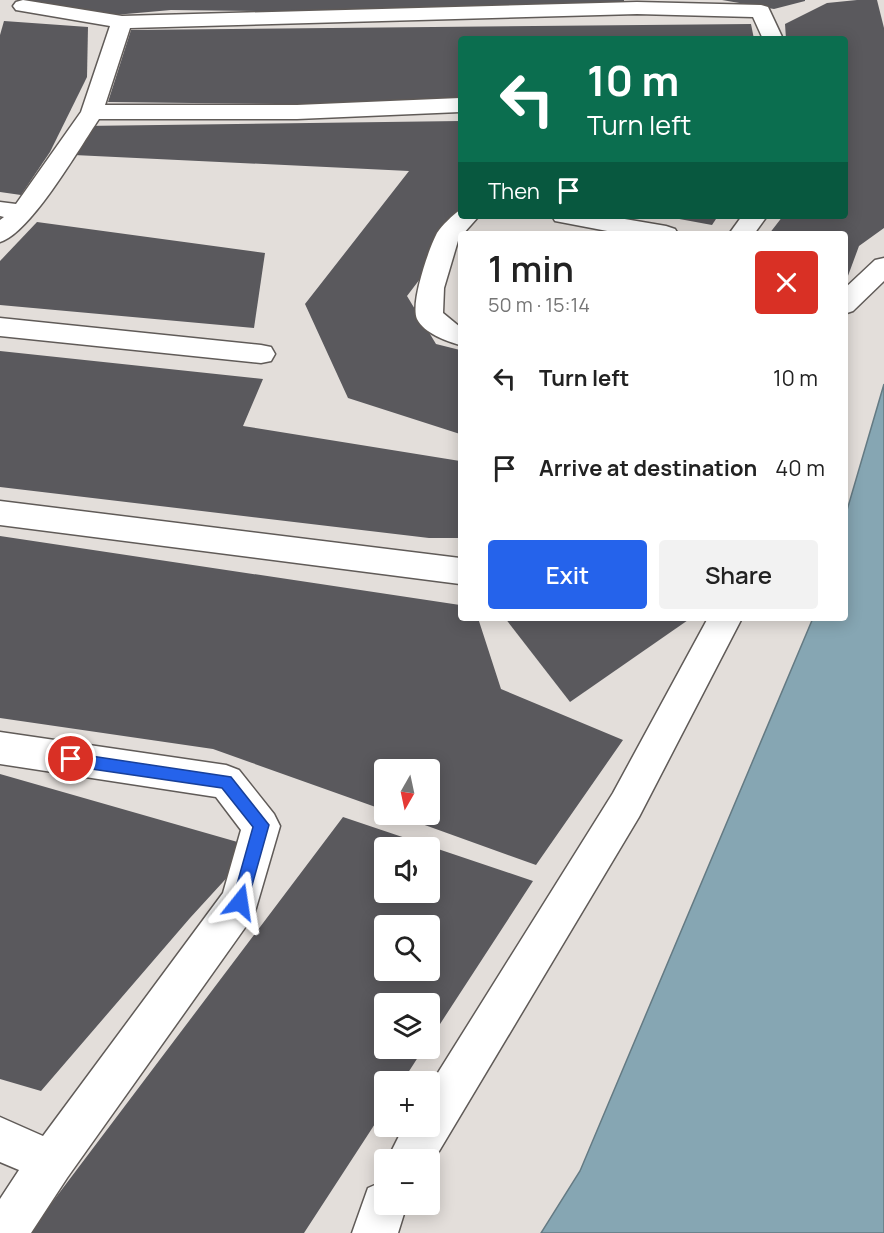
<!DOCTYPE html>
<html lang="en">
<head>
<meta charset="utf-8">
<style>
	:root { --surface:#fff; --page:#f2f2f2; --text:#222; --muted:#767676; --accent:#2563eb }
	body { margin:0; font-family:Manrope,sans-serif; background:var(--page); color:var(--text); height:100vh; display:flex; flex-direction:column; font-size:22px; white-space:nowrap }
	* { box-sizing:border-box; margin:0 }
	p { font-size:20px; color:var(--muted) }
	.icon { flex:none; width:33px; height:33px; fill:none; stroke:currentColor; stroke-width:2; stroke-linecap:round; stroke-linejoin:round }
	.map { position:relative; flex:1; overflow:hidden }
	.drawer { position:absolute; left:458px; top:231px; width:390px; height:390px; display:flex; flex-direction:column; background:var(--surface); border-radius:6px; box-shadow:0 3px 15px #0003 }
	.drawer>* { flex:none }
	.guide { position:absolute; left:458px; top:36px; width:390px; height:183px; border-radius:6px; box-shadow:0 3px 15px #0003; background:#0b6e4f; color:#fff; overflow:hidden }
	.needle { width:39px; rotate:189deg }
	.fabs { position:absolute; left:374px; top:759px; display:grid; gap:12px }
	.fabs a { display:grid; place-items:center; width:66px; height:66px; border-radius:6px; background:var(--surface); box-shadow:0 3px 15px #0003; font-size:30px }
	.pin { position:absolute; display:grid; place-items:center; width:51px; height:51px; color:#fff; margin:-26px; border:3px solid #fff; border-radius:50%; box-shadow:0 2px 6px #0007 }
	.me { position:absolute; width:66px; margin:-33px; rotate:15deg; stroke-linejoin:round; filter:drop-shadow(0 0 4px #0008) }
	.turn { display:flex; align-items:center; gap:21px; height:126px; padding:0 30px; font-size:27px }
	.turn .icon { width:78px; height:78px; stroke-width:2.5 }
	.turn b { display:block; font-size:42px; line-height:51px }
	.then { display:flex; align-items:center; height:57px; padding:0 30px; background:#0003; gap:12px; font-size:22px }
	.round { display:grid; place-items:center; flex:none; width:63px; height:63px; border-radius:6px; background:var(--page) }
	.headline { display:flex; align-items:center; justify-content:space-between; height:102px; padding:0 30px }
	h1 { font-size:36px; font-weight:600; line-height:45px }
	.cta { display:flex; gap:12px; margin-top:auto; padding:12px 30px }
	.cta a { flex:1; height:69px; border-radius:6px; background:var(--accent); color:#fff; font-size:24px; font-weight:600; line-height:69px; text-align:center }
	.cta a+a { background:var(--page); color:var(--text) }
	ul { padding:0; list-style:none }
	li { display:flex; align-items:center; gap:18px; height:90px; padding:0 30px }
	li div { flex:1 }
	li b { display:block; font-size:22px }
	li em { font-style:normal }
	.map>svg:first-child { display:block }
	.water { fill:#86a6b3; stroke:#647a83; stroke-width:1.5 }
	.building { fill:#5a595d; fill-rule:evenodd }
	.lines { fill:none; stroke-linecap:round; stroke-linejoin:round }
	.street-casing { stroke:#605b58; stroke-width:3 }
	.street { fill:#fff; fill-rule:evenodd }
	.route { fill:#2563eb; stroke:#184099; stroke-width:1.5 }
</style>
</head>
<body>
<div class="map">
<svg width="884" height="1233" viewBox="0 0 884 1233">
	<rect width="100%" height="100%" fill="#e3deda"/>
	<path class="water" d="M884 384V1233H541L580 1171 813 618H844L845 517Z"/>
	<g class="building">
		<path d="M19 0H624V2L443 13 171 10 92 17 23 6Z"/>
		<path d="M722 0H805V1L774 9Z"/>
		<path d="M857 0H877L884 28V228L859 246 845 284 844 234H769L783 216H844V39H786L785 24 827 3Z"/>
		<path d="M4 21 88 27 87 77 50 152 21 195 0 192V35Z"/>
		<path d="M751 24 754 39H460V106L108 102 131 30Z"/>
		<path d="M460 121V216H468L407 296 436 344 460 350V434L348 398 305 304 409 171 74 155 82 126Z"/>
		<path d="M663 216H718L712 225Z"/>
		<path d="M37 222 265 253 254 328 0 305V261Z"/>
		<path d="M0 351 263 379 243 426 460 461V538H429L0 487Z"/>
		<path d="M0 536 460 605V618H478L501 689 623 740 536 865 397 815 429 814V770H384V810L213 749 0 718Z"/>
		<path d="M505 618H691L570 702Z"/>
		<path d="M0 774 255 847 190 918 41 1091 0 1079Z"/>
		<path d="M343 817 533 881 429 1041V1004H384V1048H424L402 1082H384V1110L304 1233H29ZM384 848H429V892H384ZM384 926H429V970H384Z"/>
	</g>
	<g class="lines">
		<defs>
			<g id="street">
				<path d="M23 0 122 16 637 2 761 5 768 7 783 39H763L753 17 637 14 130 28 105 105H297L460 98V112L297 119H99C80 147 30 234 0 242V220L4 217 0 216V202L16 204 81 112 110 26 16 10 13 6 16 2Z"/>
				<path d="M460 210V216H479L463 234H460L444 288 443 313 460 327V345C446 341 424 333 417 319 410 303 429 248 437 233 442 225 453 215 460 210Z"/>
				<path d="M552 216H607L666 226 675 229 678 234H623L555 221Z"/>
				<path d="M742 216H767L754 234H729Z"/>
				<path d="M884 258V281L853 311 844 314V289L875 260Z"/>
				<path d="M0 318 261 345 271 347 275 354 271 361 261 363 0 336Z"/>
				<path d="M0 501 460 558V584L0 525Z"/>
				<path d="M708 618H742L639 817 429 1168V1160H387L404 1126H429V1087L613 793Z"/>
				<path d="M0 732 226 765 239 770 274 814 280 826 254 915 67 1178 31 1233H0V1199L19 1170 0 1162V1117L43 1136 223 893 241 830 216 797 0 764Z"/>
				<path d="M384 1181V1204H407L398 1233H352L368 1188Z"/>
			</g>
		</defs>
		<use href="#street" class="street-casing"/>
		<use href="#street" class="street"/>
	</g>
	<path class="route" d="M71 753 231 777 269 825 246 907 240 910 235 907 232 902 253 827 222 788 71 766 66 764 64 759 66 755Z"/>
</svg>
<div class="fabs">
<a><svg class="needle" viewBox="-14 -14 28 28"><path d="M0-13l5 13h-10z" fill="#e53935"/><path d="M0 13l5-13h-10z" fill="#767676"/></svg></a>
<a><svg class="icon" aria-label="sound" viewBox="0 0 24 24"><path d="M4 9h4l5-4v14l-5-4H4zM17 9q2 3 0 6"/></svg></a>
<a><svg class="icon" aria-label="search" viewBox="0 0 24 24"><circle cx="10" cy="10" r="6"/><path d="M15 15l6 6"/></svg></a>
<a><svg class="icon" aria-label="layers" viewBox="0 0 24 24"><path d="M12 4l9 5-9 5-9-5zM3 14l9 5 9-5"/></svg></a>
<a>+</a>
<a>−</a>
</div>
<div class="pin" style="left:71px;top:759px;background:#d93025"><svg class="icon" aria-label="arrive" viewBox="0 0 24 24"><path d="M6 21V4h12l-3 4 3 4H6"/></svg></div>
<svg class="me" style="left:240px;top:902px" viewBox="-20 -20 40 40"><path d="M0-17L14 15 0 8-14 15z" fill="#2563eb" stroke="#fff" stroke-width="4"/></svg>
<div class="guide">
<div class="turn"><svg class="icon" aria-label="left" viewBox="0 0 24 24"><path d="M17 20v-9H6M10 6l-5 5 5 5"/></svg><div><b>10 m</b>Turn left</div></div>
<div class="then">Then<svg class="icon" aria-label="arrive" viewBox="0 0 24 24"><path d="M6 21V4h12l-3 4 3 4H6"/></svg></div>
</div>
<section class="drawer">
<div class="headline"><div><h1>1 min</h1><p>50 m · 15:14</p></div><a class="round" style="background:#d93025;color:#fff"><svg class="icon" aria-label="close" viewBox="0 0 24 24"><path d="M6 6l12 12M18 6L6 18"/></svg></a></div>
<ul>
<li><svg class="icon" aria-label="left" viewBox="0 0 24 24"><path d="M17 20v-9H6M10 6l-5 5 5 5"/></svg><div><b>Turn left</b></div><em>10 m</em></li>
<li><svg class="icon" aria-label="arrive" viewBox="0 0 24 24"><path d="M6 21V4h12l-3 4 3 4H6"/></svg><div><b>Arrive at destination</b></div><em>40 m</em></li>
</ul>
<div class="cta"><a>Exit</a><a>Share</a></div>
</section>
</div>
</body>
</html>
